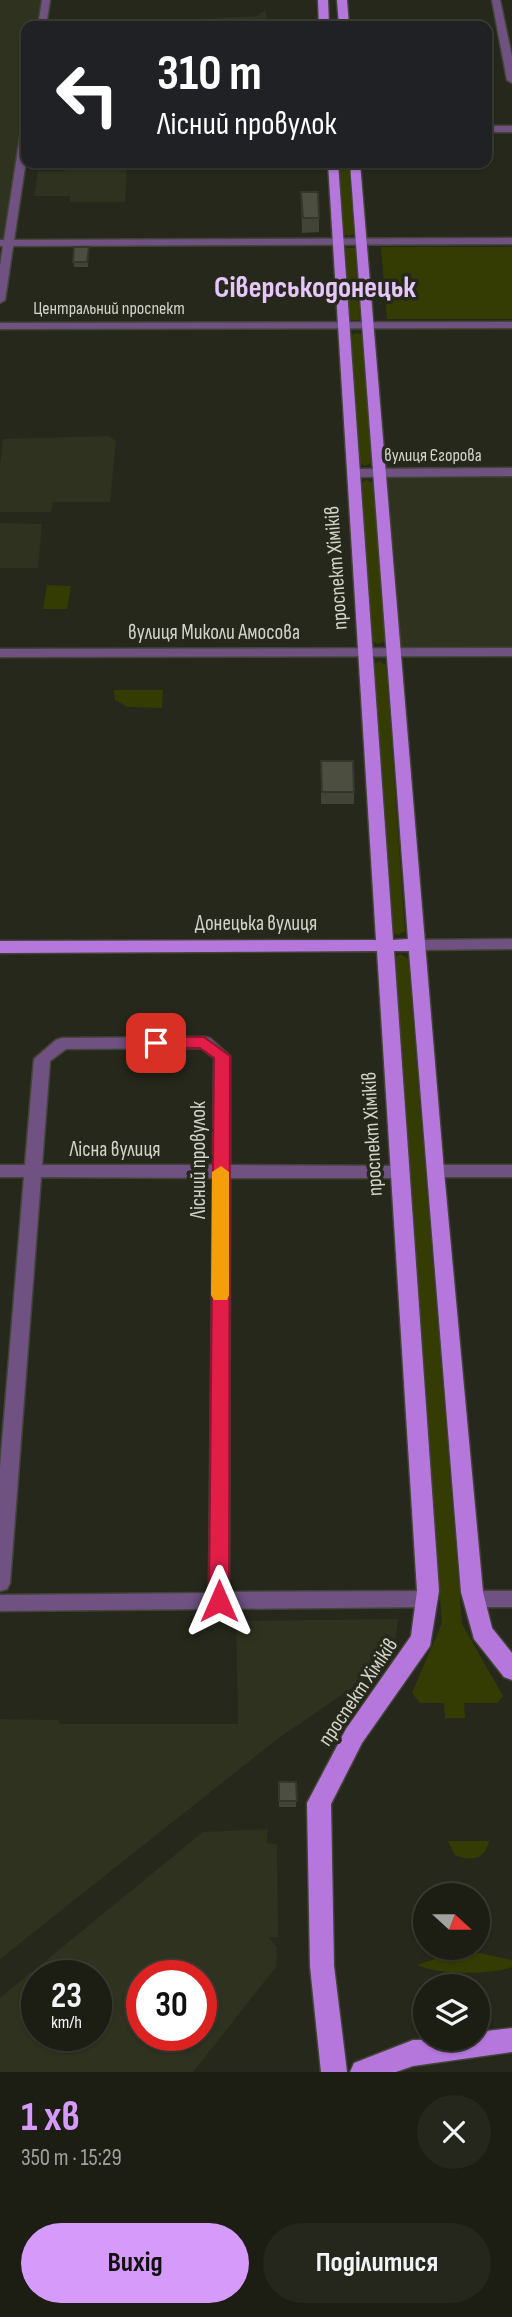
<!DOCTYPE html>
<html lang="uk">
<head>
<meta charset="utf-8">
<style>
	:root { --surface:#1c1e14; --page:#25271d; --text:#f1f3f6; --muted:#a0a2a0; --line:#3a3c34; --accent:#d69bfa }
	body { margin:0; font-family:"Sofia Sans Condensed",sans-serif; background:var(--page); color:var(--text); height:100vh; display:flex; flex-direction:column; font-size:26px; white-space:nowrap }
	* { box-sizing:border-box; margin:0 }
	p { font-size:23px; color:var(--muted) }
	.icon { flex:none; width:38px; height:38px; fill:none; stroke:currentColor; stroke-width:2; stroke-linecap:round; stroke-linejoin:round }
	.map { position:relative; height:2072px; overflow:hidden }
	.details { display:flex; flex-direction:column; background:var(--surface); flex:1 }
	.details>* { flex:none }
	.banner { position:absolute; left:21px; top:21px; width:471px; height:147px; border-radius:14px; box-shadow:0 2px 5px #0004,0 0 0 2px var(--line); background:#202124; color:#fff; overflow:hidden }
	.needle { width:46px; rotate:111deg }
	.fabs { position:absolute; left:413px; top:1883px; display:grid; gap:14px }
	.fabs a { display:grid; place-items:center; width:77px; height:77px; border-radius:50%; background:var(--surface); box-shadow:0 2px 5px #0004,0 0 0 2px var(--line); font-size:35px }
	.speed { position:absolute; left:21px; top:1960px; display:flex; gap:14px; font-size:35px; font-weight:700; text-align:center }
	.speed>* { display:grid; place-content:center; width:91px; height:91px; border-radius:50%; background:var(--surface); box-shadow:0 2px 5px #0004,0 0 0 2px var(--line); line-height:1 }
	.speed small { font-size:18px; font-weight:400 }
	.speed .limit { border:10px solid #d22; background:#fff; color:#111 }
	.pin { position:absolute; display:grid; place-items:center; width:60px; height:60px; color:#fff; margin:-30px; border-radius:14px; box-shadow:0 4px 10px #0006 }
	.me { position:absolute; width:77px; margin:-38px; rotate:0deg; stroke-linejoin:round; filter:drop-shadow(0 0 5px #0008) }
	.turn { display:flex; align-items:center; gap:24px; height:147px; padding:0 21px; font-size:32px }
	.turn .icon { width:91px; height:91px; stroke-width:2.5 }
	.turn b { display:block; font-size:49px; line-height:60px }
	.round { display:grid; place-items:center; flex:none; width:74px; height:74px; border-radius:37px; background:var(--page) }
	.overview { display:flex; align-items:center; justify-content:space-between; height:119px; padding:0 21px }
	h1 { font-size:42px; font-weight:700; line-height:52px; color:var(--accent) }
	.primary-button { display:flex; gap:14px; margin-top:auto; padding:14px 21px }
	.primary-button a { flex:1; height:80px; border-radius:42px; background:var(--accent); color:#111; font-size:28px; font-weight:700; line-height:80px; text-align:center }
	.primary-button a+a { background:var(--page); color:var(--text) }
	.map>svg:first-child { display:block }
	.built { fill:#2e321e; fill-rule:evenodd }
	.green { fill:#353c03 }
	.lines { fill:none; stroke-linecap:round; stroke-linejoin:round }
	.minor-casing { stroke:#424437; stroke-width:3 }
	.major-casing { stroke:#424437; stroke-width:3 }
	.minor { fill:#6f5182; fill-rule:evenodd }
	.major { fill:#b677dd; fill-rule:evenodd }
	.wall { fill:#414437 }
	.building { fill:#4c4f40; stroke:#35372d; stroke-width:2 }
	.route { fill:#e11d48; stroke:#92132f; stroke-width:2 }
	.slow { fill:#f59e0b }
	.labels { text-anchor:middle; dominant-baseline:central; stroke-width:7; stroke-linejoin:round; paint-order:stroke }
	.far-street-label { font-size:18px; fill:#d2d4cb; stroke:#26281b }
	.street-label { font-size:21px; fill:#d2d4cb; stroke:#26281b }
	.far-town-label { font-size:30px; font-weight:bold; fill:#e6c6fc; stroke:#26281b }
</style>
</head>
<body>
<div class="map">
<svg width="512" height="2072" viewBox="0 0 512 2072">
	<rect width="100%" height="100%" fill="#26281b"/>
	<g class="built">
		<path d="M0 0H43L39 26H26V107L6 241H0Z"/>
		<path d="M266 11V26H197V19L259 16 260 13Z"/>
		<path d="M127 165 125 202H70V196H34L38 171H65L66 166Z"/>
		<path d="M109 436 116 441 110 502H53L51 512H0V465L3 439Z"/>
		<path d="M387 476H512V648H400Z"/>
		<path d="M0 523 42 524 38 568H0Z"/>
		<path d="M398 1619 393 1660 276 1740 0 1959V1719L59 1720V1724H238L236 1621Z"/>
		<path d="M268 1829 267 1843 277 1844 278 1937H269L277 1948 276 1967 193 2072H0V1998L203 1832ZM37 1976H96V2035H37ZM142 1976H201V2035H142Z"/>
	</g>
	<g class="green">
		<path d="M339 163H348L354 234 349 236 344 234Z"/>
		<path d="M381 247H512V319H387Z"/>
		<path d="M345 248H355L360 320H350Z"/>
		<path d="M357 333 362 335 371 463 365 466 359 463 351 335Z"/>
		<path d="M367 480 373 483 385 641 378 644 372 641 361 483Z"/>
		<path d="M47 585 71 586 67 609H43Z"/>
		<path d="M379 661 386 665 405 931 398 935 390 931 373 665Z"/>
		<path d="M114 690H163L162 708 128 707 115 700Z"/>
		<path d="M400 954 408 959 462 1624 503 1696 497 1703H464L465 1718H445L444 1703H420L412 1693 442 1623 393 959Z"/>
		<path d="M448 1841H489C486 1859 470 1862 455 1855Z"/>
		<path d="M474 1952 512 1960V1967C490 1975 438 1975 417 1965L450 1954Z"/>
	</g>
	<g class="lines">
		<defs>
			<g id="minor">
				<path d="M42 0H50L46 26H38Z"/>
				<path d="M492 0H500L512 57V83L507 80Z"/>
				<rect x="486" y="126" width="26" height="6"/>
				<path d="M26 127V160L14 240 512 238V244L13 246 5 300 0 303V266L3 246H0V240H4L21 130Z"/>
				<path d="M512 322V328L0 329V323Z"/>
				<path d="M512 468V476L354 477 348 473 354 469Z"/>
				<path d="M512 648V656L0 657V649Z"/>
				<path d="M512 939V949L417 950 409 945 417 940Z"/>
				<path d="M204 1037 210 1038 230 1056V1165L398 1166 404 1168 406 1172 404 1176 398 1178H230L229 1592 428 1591 435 1593 438 1599 435 1605 428 1607 0 1611V1595L209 1593 213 1178 41 1177 10 1583 7 1589 0 1591V1467L24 1177H0V1165H25L34 1059 56 1040 62 1038ZM201 1048 214 1058 213 1165H42L50 1061 66 1049Z"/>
				<path d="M435 1165H512V1177H435L429 1175 427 1171 429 1167Z"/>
				<path d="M473 1591H512V1607H473L466 1605 463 1599 466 1593Z"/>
			</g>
			<g id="major">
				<path d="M318 0H328L329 26H319Z"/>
				<path d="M337 0H347L349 26H339Z"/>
				<path d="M328 163H338L393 940 408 939 350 163H360L444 1171 483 1592 492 1628 512 1653V1680L504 1677 474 1639 461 1592 409 951H394L439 1591 430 1646 362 1743 331 1804 334 1966 347 2072H321L310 1966 307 1803 346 1729 411 1636 417 1591 377 951 0 953V941L376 940Z"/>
				<path d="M512 2028V2052L413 2066 396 2072H350L354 2063 413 2040 478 2039V2032Z"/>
			</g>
		</defs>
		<use href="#minor" class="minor-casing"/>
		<use href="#major" class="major-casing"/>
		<use href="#minor" class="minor"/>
		<use href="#major" class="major"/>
	</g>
	<g class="wall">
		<path d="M301 192 319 218V232L302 233Z"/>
		<path d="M74 247H89L88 267H74Z"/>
		<path d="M321 761 354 792V804H321Z"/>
		<rect x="279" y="1782" width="17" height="25"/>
	</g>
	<g class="building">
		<path d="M301 192H318L319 218H303Z"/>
		<path d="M74 247H89L87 262H73Z"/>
		<path d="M321 761H353L354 792H322Z"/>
		<path d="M279 1782H296L297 1801H279Z"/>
	</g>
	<path class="route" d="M156 1037H204L230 1056 229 1601 226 1607 219 1609 212 1607 209 1601 214 1058 200 1048 151 1047 148 1043Z"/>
	<path class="slow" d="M221 1166 229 1172V1295L227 1300H214L211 1295 212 1172Z"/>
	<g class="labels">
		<g class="far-street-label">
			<text x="109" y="308">Центральний проспект</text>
			<text x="433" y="455">вулиця Єгорова</text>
		</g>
		<g class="street-label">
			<text transform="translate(336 568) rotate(-94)">проспект Хіміків</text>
			<text x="214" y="632">вулиця Миколи Амосова</text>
			<text x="256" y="923">Донецька вулиця</text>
			<text transform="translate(372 1134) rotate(-93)">проспект Хіміків</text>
			<text x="115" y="1149">Лісна вулиця</text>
			<text transform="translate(198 1160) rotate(-90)">Лісний провулок</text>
			<text transform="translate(358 1692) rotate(-56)">проспект Хіміків</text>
		</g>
		<g class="far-town-label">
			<text x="315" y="288">Сіверськодонецьк</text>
		</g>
	</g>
</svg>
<div class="fabs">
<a><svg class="needle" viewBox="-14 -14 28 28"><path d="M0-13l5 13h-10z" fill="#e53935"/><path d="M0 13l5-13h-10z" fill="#a0a2a0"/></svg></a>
<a><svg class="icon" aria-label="layers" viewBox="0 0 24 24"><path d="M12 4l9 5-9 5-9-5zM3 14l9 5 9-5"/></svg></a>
</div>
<div class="speed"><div>23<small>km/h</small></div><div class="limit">30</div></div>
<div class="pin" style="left:156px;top:1043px;background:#d93025"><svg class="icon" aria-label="arrive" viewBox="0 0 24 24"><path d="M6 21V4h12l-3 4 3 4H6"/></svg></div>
<svg class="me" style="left:219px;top:1601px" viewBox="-20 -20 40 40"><path d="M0-17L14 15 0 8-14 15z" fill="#e11d48" stroke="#fff" stroke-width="4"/></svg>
<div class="banner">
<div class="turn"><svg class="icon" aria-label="left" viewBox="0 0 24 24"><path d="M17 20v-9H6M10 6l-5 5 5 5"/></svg><div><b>310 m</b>Лісний провулок</div></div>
</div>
</div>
<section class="details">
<div class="overview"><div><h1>1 хв</h1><p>350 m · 15:29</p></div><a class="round"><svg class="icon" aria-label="close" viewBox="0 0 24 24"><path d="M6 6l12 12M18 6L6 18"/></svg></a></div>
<div class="primary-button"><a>Вихід</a><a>Поділитися</a></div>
</section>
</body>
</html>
